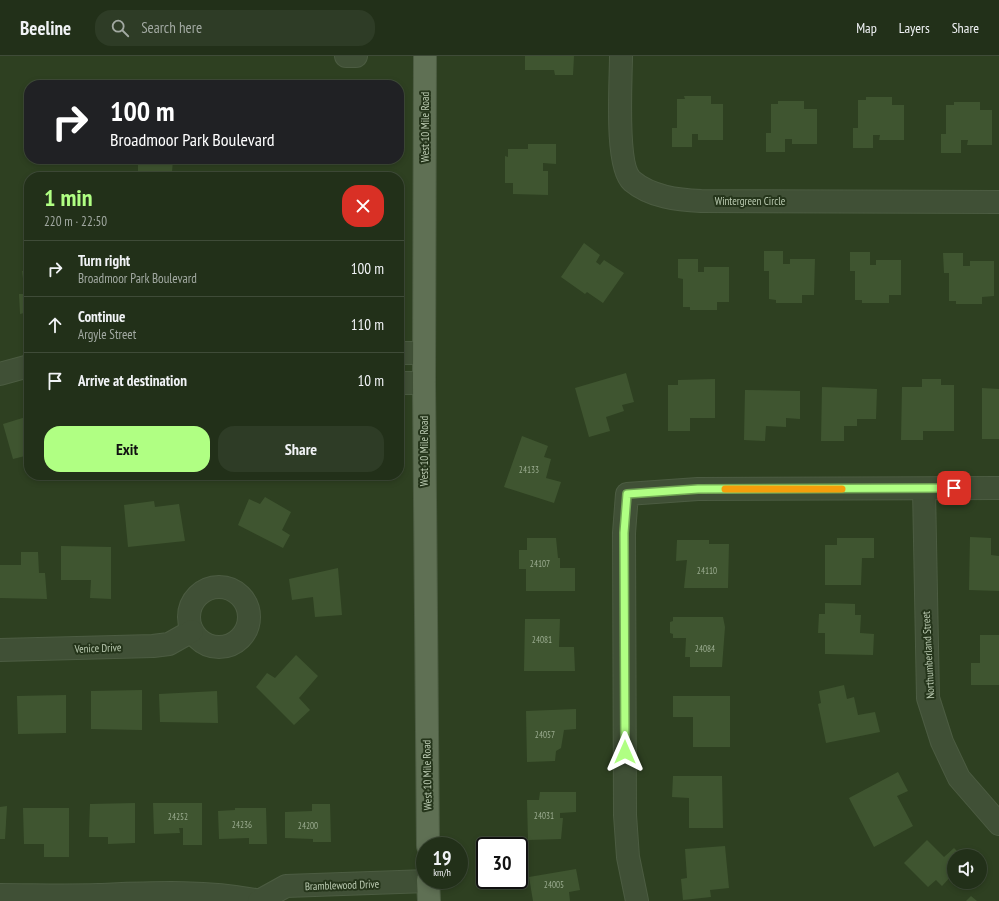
<!DOCTYPE html>
<html lang="en">
<head>
<meta charset="utf-8">
<style>
	:root { --surface:#223019; --page:#2e3c26; --text:#f1f3f6; --muted:#a2a9a2; --line:#3f4b38; --accent:#b0ff83 }
	body { margin:0; font-family:"PT Sans Narrow",sans-serif; background:var(--page); color:var(--text); height:100vh; display:flex; flex-direction:column; font-size:15px; white-space:nowrap }
	* { box-sizing:border-box; margin:0 }
	p { font-size:13px; color:var(--muted) }
	.icon { flex:none; width:22px; height:22px; fill:none; stroke:currentColor; stroke-width:2; stroke-linecap:round; stroke-linejoin:round }
	.map { position:relative; flex:1; overflow:hidden }
	.side { position:absolute; left:24px; top:116px; width:380px; height:308px; display:flex; flex-direction:column; background:var(--surface); border-radius:16px; box-shadow:0 2px 6px #0003,0 0 0 1px var(--line) }
	.side>* { flex:none }
	.banner { position:absolute; left:24px; top:24px; width:380px; height:84px; border-radius:16px; box-shadow:0 2px 6px #0003,0 0 0 1px var(--line); background:#202124; color:#fff; overflow:hidden }
	.buttons { position:absolute; left:947px; top:793px; display:grid; gap:8px }
	.buttons a { display:grid; place-items:center; width:40px; height:40px; border-radius:50%; background:var(--surface); box-shadow:0 2px 6px #0003,0 0 0 1px var(--line); font-size:20px }
	.speed { position:absolute; left:416px; top:781px; display:flex; gap:8px; font-size:20px; font-weight:700; text-align:center }
	.speed>* { display:grid; place-content:center; width:52px; height:52px; border-radius:50%; background:var(--surface); box-shadow:0 2px 6px #0003,0 0 0 1px var(--line); line-height:1 }
	.speed small { font-size:10px; font-weight:400 }
	.speed .limit { border:2px solid #111; border-radius:6px; background:#fff; color:#111 }
	.pin { position:absolute; display:grid; place-items:center; width:34px; height:34px; color:#fff; margin:-17px; border-radius:8px; box-shadow:0 2px 6px #0006 }
	.me { position:absolute; width:44px; margin:-22px; rotate:0deg; stroke-linejoin:round; filter:drop-shadow(0 0 3px #0008) }
	.turn { display:flex; align-items:center; gap:14px; height:84px; padding:0 20px; font-size:18px }
	.turn .icon { width:52px; height:52px; stroke-width:2.5 }
	.turn b { display:block; font-size:28px; line-height:34px }
	.round { display:grid; place-items:center; flex:none; width:42px; height:42px; border-radius:16px; background:var(--page) }
	.head { display:flex; align-items:center; justify-content:space-between; height:68px; padding:0 20px }
	h1 { font-size:24px; font-weight:700; line-height:30px; color:var(--accent) }
	.cta { display:flex; gap:8px; margin-top:auto; padding:8px 20px }
	.cta a { flex:1; height:46px; border-radius:16px; background:var(--accent); color:#111; font-size:16px; font-weight:700; line-height:46px; text-align:center }
	.cta a+a { background:var(--page); color:var(--text) }
	ul { padding:0; list-style:none }
	li { display:flex; align-items:center; gap:12px; height:56px; padding:0 20px; border-top:1px solid var(--line) }
	li div { flex:1 }
	li b { display:block; font-size:15px }
	li em { font-style:normal }
	header { display:flex; align-items:center; gap:24px; box-sizing:border-box; height:56px; padding:0 20px; background:var(--surface); border-bottom:1px solid var(--line) }
	header strong { font-size:19px }
	nav { display:flex; gap:22px; margin-inline-start:auto; font-size:14px }
	.search { width:280px; height:36px; background:var(--page); display:flex; align-items:center; gap:10px; box-sizing:border-box; padding:0 14px; border-radius:16px; color:var(--muted); font-size:15px }
	.map>svg:first-child { display:block }
	.building { fill:#3f5530 }
	.lines { fill:none; stroke-linecap:round; stroke-linejoin:round }
	.minor-casing { stroke:#4c5c42; stroke-width:24 }
	.major-casing { stroke:#4c5c42; stroke-width:24 }
	.minor { stroke:#405036; stroke-width:22 }
	.major { stroke:#5f7054; stroke-width:22 }
	.route-casing { stroke:#72a655; stroke-width:10 }
	.route { stroke:#b0ff83; stroke-width:7 }
	.slow { stroke:#f59e0b; stroke-width:7 }
	.labels { text-anchor:middle; dominant-baseline:central; stroke-width:4; stroke-linejoin:round; paint-order:stroke }
	.number-label { font-size:9px; fill:#9bac90 }
	.street-label { font-size:11px; fill:#bbcbb2; stroke:#25351b }
</style>
</head>
<body>
<header>
<strong>Beeline</strong>
<div class="search"><svg class="icon" aria-label="search" viewBox="0 0 24 24"><circle cx="10" cy="10" r="6"/><path d="M15 15l6 6"/></svg>Search here</div>
<nav><a>Map</a><a>Layers</a><a>Share</a></nav>
</header>
<div class="map">
<svg width="999" height="845" viewBox="0 0 999 845">
	<rect width="100%" height="100%" fill="#2e4021"/>
	<g class="building">
		<path d="M525 0H574L573 19H555L554 14H525Z"/>
		<path d="M684 40H711V48H723V84H698V78H692V91H672V72H677V43H685Z"/>
		<path d="M866 41H892V49H904V84H879L880 79H873V92H853V72H858V44H866Z"/>
		<path d="M778 45H804V53H817V88H792V83H785V96H766V77H771V48H778Z"/>
		<path d="M954 46H980V54H992V89H967L968 84H961V97H941V78H946V49H954Z"/>
		<path d="M528 88H556V108L543 107V115H548V139L513 138V127H505V100L508 101V93H528Z"/>
		<path d="M138 103H173L172 117H138Z"/>
		<path d="M584 187 600 199 596 206 600 209 604 204 624 217 603 247 587 236 585 238 561 221Z"/>
		<path d="M764 195H783V208H790V203H815L814 239H802V247H776V244L769 243V215H764Z"/>
		<path d="M850 196H870V209H876V204H901V239H889V247H862V244H855V215H850Z"/>
		<path d="M943 197H963V210H970V205H994V240L982 241V248H956V245H949V217H944Z"/>
		<path d="M678 203H698V216H704V211H729V246H717V254H690V251H683V223L678 222Z"/>
		<path d="M29 214V256L20 258 19 238H25L22 215Z"/>
		<path d="M626 317 634 346 622 349 624 355 606 361 610 375 589 381 575 332Z"/>
		<path d="M715 323V362H690V375H668V329H678V324Z"/>
		<path d="M922 323H941V329H954V375H923V384H901L902 331H922Z"/>
		<path d="M822 331 877 333 876 363H857V370H844V385H821Z"/>
		<path d="M982 332 999 333V383H982Z"/>
		<path d="M745 334 800 335V363L786 362V371L766 370 765 385 744 384Z"/>
		<path d="M29 360V399L13 403 3 368Z"/>
		<path d="M522 380 548 390 544 401 551 403 546 422 561 426 554 447 504 431Z"/>
		<path d="M265 441 291 456 282 474 290 479 283 492 238 469 249 443 260 448Z"/>
		<path d="M154 445 155 451 179 448 185 485 128 491 124 449Z"/>
		<path d="M970 481 991 482V499L999 500V535L969 534Z"/>
		<path d="M527 482H556L558 502H560V512H575V535H526V513H519V494H527Z"/>
		<path d="M837 482H874V502H862L861 529H825V489H837Z"/>
		<path d="M677 484H709V488H729L728 532H684L687 504 676 505Z"/>
		<path d="M61 490 111 491V543L90 542 91 524H61Z"/>
		<path d="M21 496H38L39 517H45L47 543 0 542V509H21Z"/>
		<path d="M338 512 342 559 315 561 313 541 292 544 289 523Z"/>
		<path d="M825 547 855 548V559H861L860 577 874 578 873 599 825 598V577H818L819 558H825Z"/>
		<path d="M673 561H723L725 571 722 611H690V601H685L686 582H673V578L670 577V566L673 565Z"/>
		<path d="M525 563H560L559 591H574L575 615H524Z"/>
		<path d="M980 579H999V629H971V607H980Z"/>
		<path d="M296 599 318 620 299 642 310 654 294 669 256 631 267 617 275 622Z"/>
		<path d="M844 629 847 643 854 641 858 659 875 656 880 676 826 687 818 648 821 647 819 635Z"/>
		<path d="M142 634V674L91 673V635Z"/>
		<path d="M217 635 218 667 160 666 159 638Z"/>
		<path d="M66 639V677L18 678 17 640Z"/>
		<path d="M673 640H730V691H693V661H673Z"/>
		<path d="M576 653V673L564 674 561 692 556 695 555 705 527 706 526 655Z"/>
		<path d="M898 716 908 735 897 740 913 770 874 791 849 742Z"/>
		<path d="M673 720H722L723 772H689V742L672 741Z"/>
		<path d="M540 736H576V756L560 757V762H563L561 783 528 784 527 744H539Z"/>
		<path d="M135 747V787L108 788V781H89L90 748Z"/>
		<path d="M153 747H202V789H183V772H179L180 777 154 778Z"/>
		<path d="M312 748H330L331 786H313V783L285 782V756L312 755Z"/>
		<path d="M7 750 5 783H0V751Z"/>
		<path d="M23 752H69V801H44V788H24Z"/>
		<path d="M235 752H266L267 788H249V782L219 783 218 755 235 754Z"/>
		<path d="M927 784 944 801 954 792 962 800H954V817L942 830 936 824 928 831 904 807Z"/>
		<path d="M725 790 729 832 710 834 711 841 683 844 681 823 687 822 685 793Z"/>
		<path d="M576 813 580 834 569 836 570 845H533L529 821Z"/>
		<path d="M971 840 977 845H966Z"/>
	</g>
	<g class="lines">
		<defs>
			<g id="minor">
				<path d="M346 0H356"/>
				<path d="M621 0C621 25 615 110 632 125 651 141 678 144 701 145L999 146"/>
				<path d="M399 297H424"/>
				<path d="M0 318 29 310"/>
				<path d="M399 327H424"/>
				<path d="M924 433 928 642 942 686 959 722 999 768"/>
				<circle cx="219" cy="561" r="30"/>
				<path d="M0 594 153 590 169 588 192 575"/>
				<path d="M0 839C33 839 65 840 98 839 151 837 207 834 260 845"/>
				<path d="M259 845 286 830 428 825"/>
				<path d="M637 845 628 801 625 759 624 477 627 438 698 433 999 432"/>
			</g>
			<g id="major">
				<path d="M425 0 424 327 428 790"/>
				<path d="M428 824 429 845"/>
			</g>
		</defs>
		<use href="#minor" class="minor-casing"/>
		<use href="#major" class="major-casing"/>
		<use href="#minor" class="minor"/>
		<use href="#major" class="major"/>
	</g>
	<g class="lines">
		<defs>
			<path id="route" d="M625 696 624 477 627 438 698 433 954 432"/>
		</defs>
		<use href="#route" class="route-casing"/>
		<use href="#route" class="route"/>
		<path class="slow" d="M725 433H842"/>
	</g>
	<g class="labels">
		<g class="number-label">
			<text x="529" y="413">24133</text>
			<text x="540" y="507">24107</text>
			<text x="707" y="514">24110</text>
			<text x="542" y="583">24081</text>
			<text x="705" y="592">24084</text>
			<text x="545" y="678">24057</text>
			<text x="544" y="759">24031</text>
			<text x="178" y="760">24252</text>
			<text x="242" y="768">24236</text>
			<text x="308" y="769">24200</text>
			<text x="554" y="828">24005</text>
		</g>
		<g class="street-label">
			<text transform="translate(425 71) rotate(-90)">West 10 Mile Road</text>
			<text x="750" y="145">Wintergreen Circle</text>
			<text transform="translate(424 395) rotate(-90)">West 10 Mile Road</text>
			<text transform="translate(98 592) rotate(-2)">Venice Drive</text>
			<text transform="translate(928 599) rotate(-93)">Northumberland Street</text>
			<text transform="translate(427 719) rotate(-91)">West 10 Mile Road</text>
			<text transform="translate(342 829) rotate(-2)">Bramblewood Drive</text>
		</g>
	</g>
</svg>
<div class="buttons">
<a><svg class="icon" aria-label="sound" viewBox="0 0 24 24"><path d="M4 9h4l5-4v14l-5-4H4zM17 9q2 3 0 6"/></svg></a>
</div>
<div class="speed"><div>19<small>km/h</small></div><div class="limit">30</div></div>
<div class="pin" style="left:954px;top:432px;background:#d93025"><svg class="icon" aria-label="arrive" viewBox="0 0 24 24"><path d="M6 21V4h12l-3 4 3 4H6"/></svg></div>
<svg class="me" style="left:625px;top:696px" viewBox="-20 -20 40 40"><path d="M0-17L14 15 0 8-14 15z" fill="#b0ff83" stroke="#fff" stroke-width="4"/></svg>
<div class="banner">
<div class="turn"><svg class="icon" aria-label="right" viewBox="0 0 24 24"><path d="M7 20v-9h11M14 6l5 5-5 5"/></svg><div><b>100 m</b>Broadmoor Park Boulevard</div></div>
</div>
<section class="side">
<div class="head"><div><h1>1 min</h1><p>220 m · 22:50</p></div><a class="round" style="background:#d93025;color:#fff"><svg class="icon" aria-label="close" viewBox="0 0 24 24"><path d="M6 6l12 12M18 6L6 18"/></svg></a></div>
<ul>
<li><svg class="icon" aria-label="right" viewBox="0 0 24 24"><path d="M7 20v-9h11M14 6l5 5-5 5"/></svg><div><b>Turn right</b><p>Broadmoor Park Boulevard</p></div><em>100 m</em></li>
<li><svg class="icon" aria-label="ahead" viewBox="0 0 24 24"><path d="M12 20V5M6 11l6-6 6 6"/></svg><div><b>Continue</b><p>Argyle Street</p></div><em>110 m</em></li>
<li><svg class="icon" aria-label="arrive" viewBox="0 0 24 24"><path d="M6 21V4h12l-3 4 3 4H6"/></svg><div><b>Arrive at destination</b></div><em>10 m</em></li>
</ul>
<div class="cta"><a>Exit</a><a>Share</a></div>
</section>
</div>
</body>
</html>
